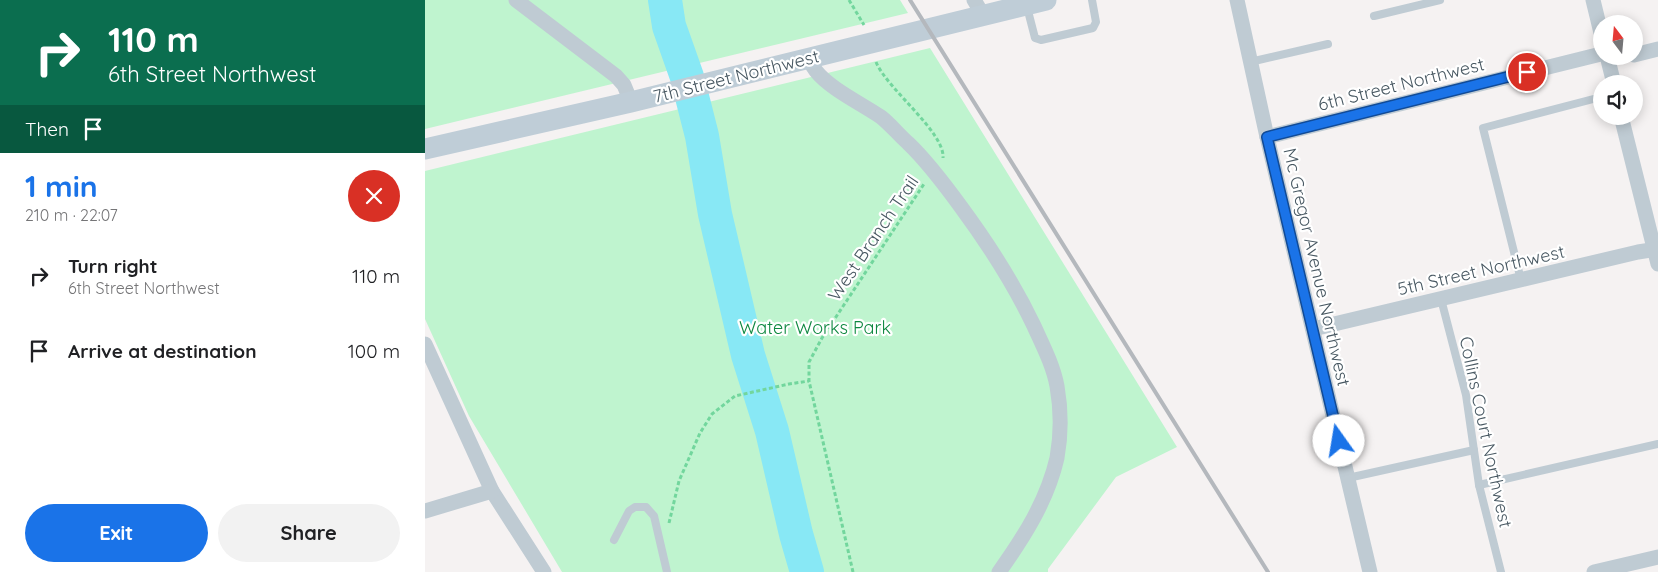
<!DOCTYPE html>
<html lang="en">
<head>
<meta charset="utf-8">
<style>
	:root { --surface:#fff; --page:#f2f2f2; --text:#202124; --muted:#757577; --accent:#1a73e8 }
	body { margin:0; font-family:Quicksand,sans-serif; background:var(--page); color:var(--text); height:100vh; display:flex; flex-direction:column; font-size:19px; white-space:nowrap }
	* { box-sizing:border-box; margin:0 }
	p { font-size:16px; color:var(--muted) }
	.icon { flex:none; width:28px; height:28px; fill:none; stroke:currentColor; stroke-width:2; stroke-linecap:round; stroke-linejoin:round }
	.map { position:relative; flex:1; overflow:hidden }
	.panel { display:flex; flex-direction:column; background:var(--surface); width:425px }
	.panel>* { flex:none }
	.banner { background:#0b6e4f; color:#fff; overflow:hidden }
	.needle { width:32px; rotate:344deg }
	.tools { position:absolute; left:1168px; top:15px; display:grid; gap:10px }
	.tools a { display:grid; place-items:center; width:50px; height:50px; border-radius:50%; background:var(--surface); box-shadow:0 2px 12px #0003; font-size:25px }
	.pin { position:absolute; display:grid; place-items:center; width:42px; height:42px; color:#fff; margin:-21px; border:2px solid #fff; border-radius:50%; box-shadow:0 1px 5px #0007 }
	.me { position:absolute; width:55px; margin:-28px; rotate:347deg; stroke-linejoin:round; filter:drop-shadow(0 0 4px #0008) }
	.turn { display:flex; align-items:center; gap:18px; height:105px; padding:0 25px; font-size:22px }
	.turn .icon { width:65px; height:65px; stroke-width:2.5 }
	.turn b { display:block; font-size:35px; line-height:42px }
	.then { display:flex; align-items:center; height:48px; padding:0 25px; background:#0003; gap:10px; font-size:19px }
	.round { display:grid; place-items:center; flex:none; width:52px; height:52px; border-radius:26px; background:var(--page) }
	.head { display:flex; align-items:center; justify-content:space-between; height:85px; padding:0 25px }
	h1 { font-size:30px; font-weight:800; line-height:38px; color:var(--accent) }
	.primary-button { display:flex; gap:10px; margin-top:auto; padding:10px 25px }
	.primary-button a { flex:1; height:58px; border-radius:30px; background:var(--accent); color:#fff; font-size:20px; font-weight:800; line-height:58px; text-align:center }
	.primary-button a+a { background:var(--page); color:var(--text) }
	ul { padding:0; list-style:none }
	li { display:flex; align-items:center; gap:15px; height:75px; padding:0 25px }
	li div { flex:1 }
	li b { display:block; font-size:19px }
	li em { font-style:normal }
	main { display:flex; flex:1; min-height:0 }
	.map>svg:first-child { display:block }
	.green { fill:#bff4cf }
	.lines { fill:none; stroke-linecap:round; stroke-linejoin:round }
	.river { stroke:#88e8f5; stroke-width:34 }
	.path { stroke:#72d69d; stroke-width:3; stroke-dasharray:4 2.5; stroke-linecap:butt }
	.lane { stroke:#bfcbd3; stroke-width:8 }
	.street { stroke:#bfcbd3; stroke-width:15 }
	.secondary { stroke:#bfcdd7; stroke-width:21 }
	.rail { stroke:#b4b8bd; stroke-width:4 }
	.route-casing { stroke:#114b97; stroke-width:12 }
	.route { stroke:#1a73e8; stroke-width:9 }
	.labels { text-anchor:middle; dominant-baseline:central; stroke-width:4.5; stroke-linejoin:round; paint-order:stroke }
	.street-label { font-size:18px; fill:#485862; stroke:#fff }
	.park-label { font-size:18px; fill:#0e8840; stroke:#fff }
</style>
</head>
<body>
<main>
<section class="panel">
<div class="banner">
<div class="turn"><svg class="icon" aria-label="right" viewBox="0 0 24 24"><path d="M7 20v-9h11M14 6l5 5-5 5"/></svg><div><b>110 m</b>6th Street Northwest</div></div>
<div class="then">Then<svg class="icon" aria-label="arrive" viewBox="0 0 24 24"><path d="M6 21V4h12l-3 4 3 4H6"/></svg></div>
</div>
<div class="head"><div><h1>1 min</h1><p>210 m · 22:07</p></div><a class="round" style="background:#d93025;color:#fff"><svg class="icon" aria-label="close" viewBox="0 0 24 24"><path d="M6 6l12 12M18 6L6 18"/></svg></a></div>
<ul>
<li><svg class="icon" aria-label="right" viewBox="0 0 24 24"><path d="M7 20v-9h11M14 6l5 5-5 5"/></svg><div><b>Turn right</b><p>6th Street Northwest</p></div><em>110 m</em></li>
<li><svg class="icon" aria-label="arrive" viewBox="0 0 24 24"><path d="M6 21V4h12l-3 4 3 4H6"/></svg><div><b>Arrive at destination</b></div><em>100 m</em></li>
</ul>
<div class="primary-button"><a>Exit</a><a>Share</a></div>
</section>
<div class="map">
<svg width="1233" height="572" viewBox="0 0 1233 572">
	<rect width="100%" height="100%" fill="#f5f2f2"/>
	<g class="green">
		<path d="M0 0H475L483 13 0 129Z"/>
		<path d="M505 48 752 447 691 477 623 569V572H137L44 416 0 319V171Z"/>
	</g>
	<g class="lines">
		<path class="river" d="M240 0 244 26 262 77 277 136 290 214 323 355 347 431 371 534 382 572"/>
		<g class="path">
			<path d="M424 0 439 25"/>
			<path d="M451 62C462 89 520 132 518 158"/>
			<path d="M244 523 254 481 275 433 287 414 310 396 364 384 384 381"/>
			<path d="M428 572 384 381V362L397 338 499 184"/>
		</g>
		<g class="lane">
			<path d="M602 7 610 38 616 40 668 28 671 22 667 0"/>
			<path d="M949 16 1015 0"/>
			<path d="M825 62 903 44"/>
			<path d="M1096 280 1058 128 1176 97"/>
			<path d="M1016 299 1041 395 1054 485 1076 572"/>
			<path d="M923 478 1049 450"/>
			<path d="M1054 485 1233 444"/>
			<path d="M189 540 204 511 210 507H221L229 516 242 572"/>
		</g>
		<g class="street">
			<path d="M91 0 191 76 199 85 206 102"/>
			<path d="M549 0 558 15"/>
			<path d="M812 0 842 137 945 572"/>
			<path d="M1168 0 1176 33"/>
			<path d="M1209 55 1233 49"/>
			<path d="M1182 56 1189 84"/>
			<path d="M383 58C385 62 388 67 391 71 404 88 437 104 456 117 465 124 474 135 483 143 503 162 520 185 536 207 564 245 589 284 609 326 618 346 628 365 632 386 636 409 636 436 632 458 622 501 599 537 574 572"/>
			<path d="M1196 116 1233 264"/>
			<path d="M842 137 1176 54"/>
			<path d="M888 329 1213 252 1233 249"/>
			<path d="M0 344 67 491 119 572"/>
			<path d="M0 511 67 491"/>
			<path d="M1169 572 1233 557"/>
		</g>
		<path class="secondary" d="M0 149 206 102 621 0"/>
		<path class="rail" d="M485 0 843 572"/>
	</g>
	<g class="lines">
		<defs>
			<path id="route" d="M914 441 842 137 1102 72"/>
		</defs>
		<use href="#route" class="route-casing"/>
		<use href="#route" class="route"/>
	</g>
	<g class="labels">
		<g class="street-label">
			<text transform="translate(311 76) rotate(-14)">7th Street Northwest</text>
			<text transform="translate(976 84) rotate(-14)">6th Street Northwest</text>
			<text transform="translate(448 238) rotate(-56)">West Branch Trail</text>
			<text transform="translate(892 267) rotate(77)">Mc Gregor Avenue Northwest</text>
			<text transform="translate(1056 270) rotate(-13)">5th Street Northwest</text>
			<text transform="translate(1061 432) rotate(78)">Collins Court Northwest</text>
		</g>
		<g class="park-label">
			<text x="390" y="327">Water Works Park</text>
		</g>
	</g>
</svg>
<div class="tools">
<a><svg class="needle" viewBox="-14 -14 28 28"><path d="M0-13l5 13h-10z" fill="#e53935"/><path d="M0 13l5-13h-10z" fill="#757577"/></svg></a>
<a><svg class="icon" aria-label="sound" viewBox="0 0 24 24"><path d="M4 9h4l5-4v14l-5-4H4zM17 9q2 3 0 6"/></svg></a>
</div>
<div class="pin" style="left:1102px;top:72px;background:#d93025"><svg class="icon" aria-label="arrive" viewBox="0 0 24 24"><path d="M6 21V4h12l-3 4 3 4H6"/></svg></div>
<svg class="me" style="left:914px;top:441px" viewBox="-20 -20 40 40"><circle r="19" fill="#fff"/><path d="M0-13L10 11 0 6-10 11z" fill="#1a73e8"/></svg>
</div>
</main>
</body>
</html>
